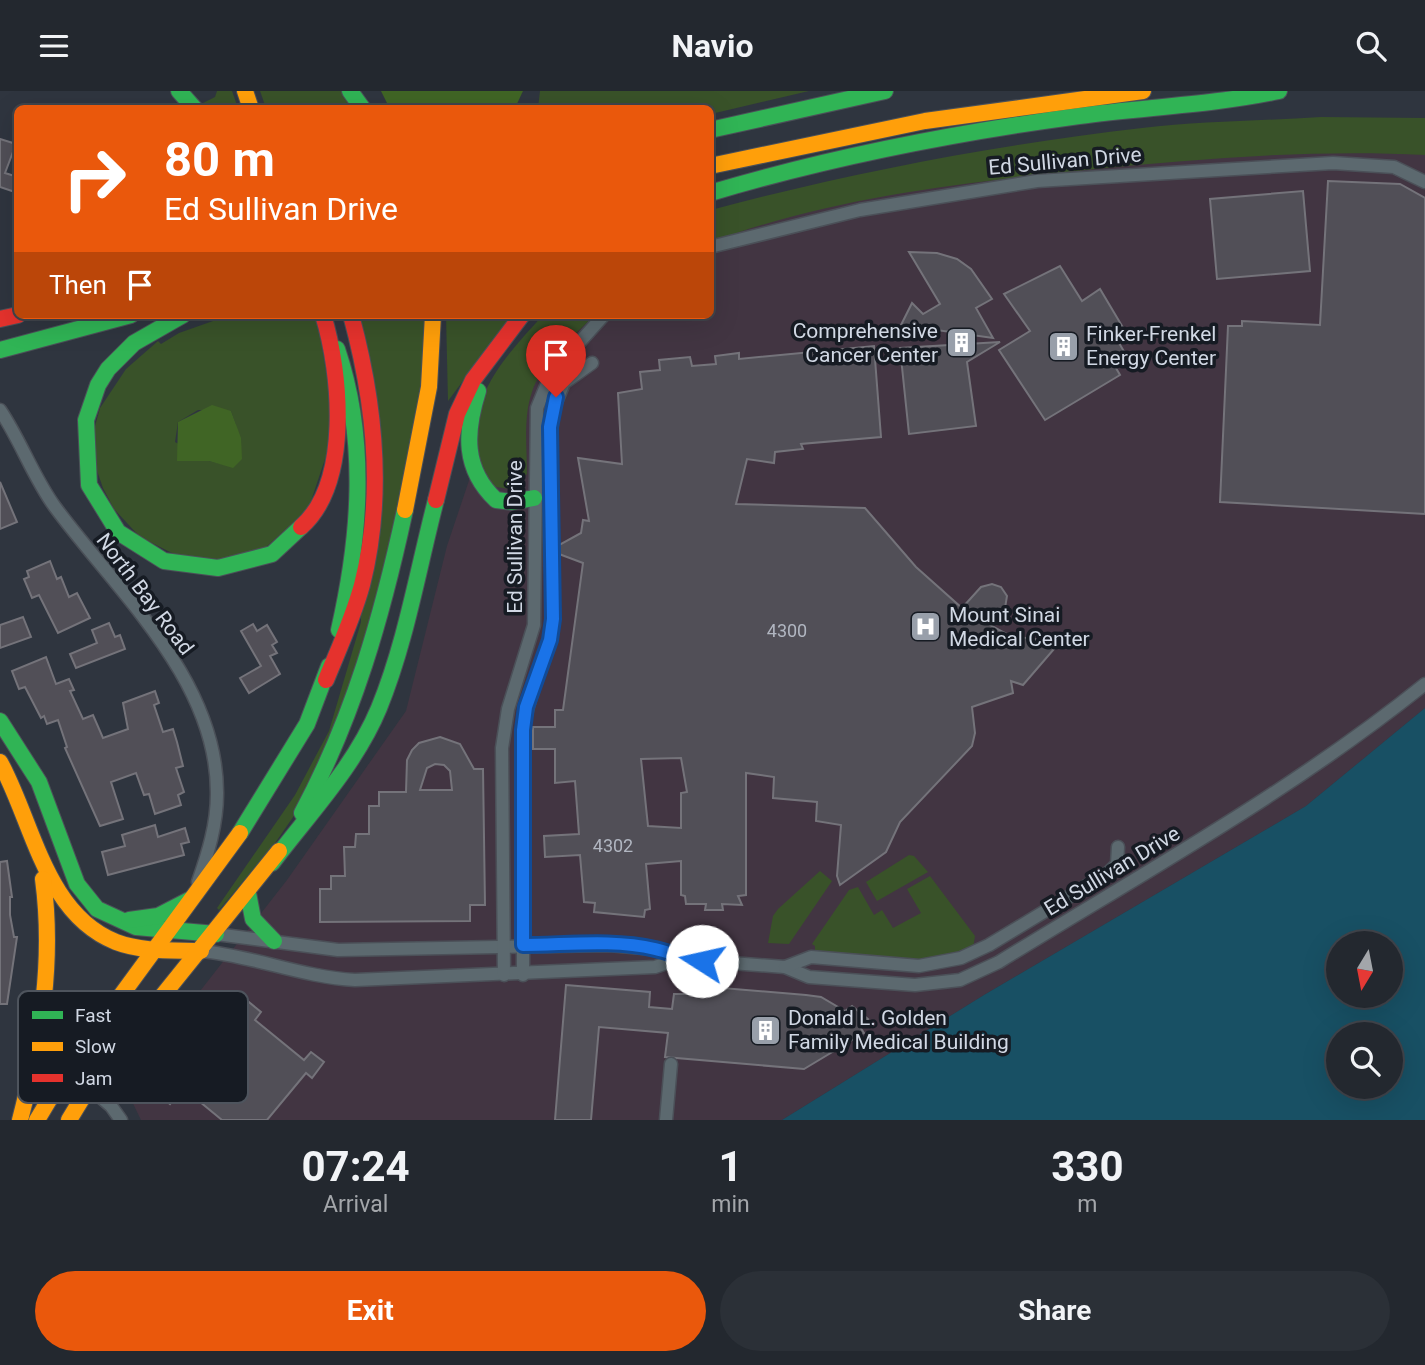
<!DOCTYPE html>
<html lang="en">
<head>
<meta charset="utf-8">
<style>
	:root { --surface:#23282f; --page:#2b3037; --text:#f1f3f6; --muted:#a3a6aa; --line:#40444b; --accent:#ea580c }
	body { margin:0; font-family:Roboto,sans-serif; background:var(--page); color:var(--text); height:100vh; display:flex; flex-direction:column; font-size:26px; white-space:nowrap }
	* { box-sizing:border-box; margin:0 }
	p { font-size:23px; color:var(--muted) }
	.icon { flex:none; width:38px; height:38px; fill:none; stroke:currentColor; stroke-width:2; stroke-linecap:round; stroke-linejoin:round }
	.map { position:relative; height:1029px; overflow:hidden }
	.panel { display:flex; flex-direction:column; background:var(--surface); flex:1 }
	.panel>* { flex:none }
	.top-card { position:absolute; left:14px; top:14px; width:700px; height:214px; border-radius:10px; box-shadow:0 7px 28px #0002,0 0 0 2px var(--line); background:#ea580c; color:#fff; overflow:hidden }
	.needle { width:46px; rotate:190deg }
	.fabs { position:absolute; left:1326px; top:840px; display:grid; gap:14px }
	.fabs a { display:grid; place-items:center; width:77px; height:77px; border-radius:50%; background:var(--surface); box-shadow:0 7px 28px #0002,0 0 0 2px var(--line); font-size:35px }
	.pin { position:absolute; display:grid; place-items:center; width:60px; height:60px; color:#fff; margin:-72px -30px; border-radius:50% 50% 50% 0; rotate:-45deg; box-shadow:0 0 7px #0007 }
	.pin .icon { rotate:45deg }
	.me { position:absolute; width:77px; margin:-38px; rotate:280deg; stroke-linejoin:round; filter:drop-shadow(0 0 5px #0008) }
	.turn { display:flex; align-items:center; gap:24px; height:147px; padding:0 35px; font-size:32px }
	.turn .icon { width:91px; height:91px; stroke-width:2.5 }
	.turn b { display:block; font-size:49px; line-height:60px }
	.then { display:flex; align-items:center; height:66px; padding:0 35px; background:#0003; gap:14px; font-size:26px }
	.eta { display:flex; justify-content:space-evenly; align-items:center; height:119px; text-align:center }
	.eta b { font-size:42px; font-weight:700; line-height:49px }
	.action { display:flex; gap:14px; margin-top:auto; padding:14px 35px }
	.action a { flex:1; height:80px; border-radius:42px; background:var(--accent); color:#fff; font-size:28px; font-weight:700; line-height:80px; text-align:center }
	.action a+a { background:var(--page); color:var(--text) }
	header { display:flex; justify-content:space-between; align-items:center; height:91px; padding:0 35px; background:var(--surface); font-size:32px; font-weight:700 }
	.map>svg:first-child { display:block }
	.medical { fill:#423542 }
	.green { fill:#395229; fill-rule:evenodd }
	.forest { fill:#406525 }
	.water { fill:#185064; fill-rule:evenodd }
	.building { fill:#514f57; stroke:#74737a; stroke-width:2; fill-rule:evenodd }
	.lines { fill:none; stroke-linecap:round; stroke-linejoin:round }
	.street-casing { stroke:#4b5058; stroke-width:15 }
	.fast-casing { stroke:#4b5058; stroke-width:18 }
	.slow-casing { stroke:#4b5058; stroke-width:18 }
	.jam-casing { stroke:#4b5058; stroke-width:18 }
	.street { stroke:#5c696f; stroke-width:12 }
	.fast { stroke:#30b455; stroke-width:16 }
	.slow { stroke:#ff9f0a; stroke-width:16 }
	.jam { stroke:#e5322d; stroke-width:16 }
	.route-casing { stroke:#114b97; stroke-width:18 }
	.route { stroke:#1a73e8; stroke-width:12 }
	.labels { text-anchor:middle; dominant-baseline:central; stroke-width:7; stroke-linejoin:round; paint-order:stroke }
	.number-label { font-size:18px; fill:#b1b6c1 }
	.street-label { font-size:21px; fill:#d1d8e4; stroke:#161b23 }
	.poi-label { font-size:21px; fill:#d1d8e4; stroke:#161b23; text-anchor:start }
	.key { fill:#161b23; stroke:#4e545d; stroke-width:2 }
	.key-label { font-size:19px; fill:#d1d8e4 }
</style>
</head>
<body>
<header><svg class="icon" aria-label="menu" viewBox="0 0 24 24"><path d="M4 6h16M4 12h16M4 18h16"/></svg>Navio<svg class="icon" aria-label="search" viewBox="0 0 24 24"><circle cx="10" cy="10" r="6"/><path d="M15 15l6 6"/></svg></header>
<div class="map">
<svg width="1425" height="1029" viewBox="0 0 1425 1029">
	<rect width="100%" height="100%" fill="#2f353f"/>
	<path class="medical" d="M1425 54V617L1306 715 984 904 782 1029H141L125 996 287 789 406 620 447 455 494 315 583 224H710L711 135 1015 71Z"/>
	<g class="green">
		<path d="M217 0H232L238 17H207L203 12 215 6Z"/>
		<path d="M260 0H343L355 17H266Z"/>
		<path d="M540 0H809L711 23 710 18 538 17Z"/>
		<path d="M1321 26 1425 27V64C1312 58 1198 68 1085 79 960 92 829 107 711 151V119C853 81 995 54 1142 37 1201 30 1262 30 1321 26Z"/>
		<path d="M230 224H314L320 243 335 338 308 419 265 457 231 469 178 465 140 446 114 418 103 397 95 374 94 339 100 317 126 278 158 250 161 253 179 242ZM198 319 231 320 236 334 233 376 209 370 175 351 178 331Z"/>
		<path d="M360 224H429L428 269 364 579 298 719 273 755 219 819 217 817 295 704 329 640 361 531Z"/>
		<path d="M446 224H512L448 310Z"/>
		<path d="M543 224H595C576 242 539 276 532 301 523 326 527 357 527 383L509 398 491 395C480 381 479 372 477 355 470 300 509 262 543 224Z"/>
		<path d="M909 764 914 765 928 781 877 810 866 791Z"/>
		<path d="M820 780 832 790 789 853 768 852 773 825 778 818Z"/>
		<path d="M930 785 975 845 973 857 921 869 815 861V855L812 853 849 799 858 796 874 824 882 819 893 837 921 822 907 798Z"/>
	</g>
	<g class="forest">
		<path d="M381 0H523L515 17 390 18Z"/>
		<path d="M212 314 231 320 241 347 242 368 233 377 209 370H177L178 331Z"/>
	</g>
	<path class="water" d="M1425 617V1029H782L984 904 1306 715ZM1339 852H1391V905H1339ZM1339 943H1391V996H1339Z"/>
	<g class="building">
		<path d="M0 48 16 53 5 82 18 86V102L0 96Z"/>
		<path d="M1328 90 1400 93 1425 107V423L1220 411 1228 235H1242V230L1320 234Z"/>
		<path d="M1303 100 1310 180 1217 188 1210 108Z"/>
		<path d="M909 161 937 162 957 168 971 178 992 208 976 217 993 247 901 234 912 212 923 223 940 213Z"/>
		<path d="M1060 175 1082 210 1100 198 1128 245 1119 252 1129 269 1116 277 1120 284 1045 329 999 259 1030 240 1004 203Z"/>
		<path d="M1000 251 967 271 976 335 909 343 900 257Z"/>
		<path d="M874 255 881 346 801 353 803 358 775 361 774 372 747 368 736 413 865 417 916 476 962 517 981 496 992 493 1001 496 1007 505 1005 517 990 534 1010 545 1035 548 1054 558 1023 594 1011 590 1013 602 972 616 975 642 972 655 900 731 886 761 840 794 837 785 841 734 816 730 817 711 773 707 774 686 746 682V804L738 805 742 814 722 813 723 819H705L706 813H686L685 805 681 804V770L646 773 650 818 645 819 644 826 594 821 595 812 584 811 580 764 545 766 544 745 579 743 575 690 555 692V658H533V636H555V619H563L583 472 559 463V454L581 442 583 429 589 430 578 367 622 373 618 302 642 298 640 281 660 279 659 269 690 266 692 275 716 273 715 265 739 262V268ZM681 667 687 701 681 702V737L648 735 641 668Z"/>
		<path d="M0 391 17 431 0 438Z"/>
		<path d="M50 470 57 488 61 486 69 506 77 502 90 527 58 542 39 504 32 507 24 488 29 486 27 480Z"/>
		<path d="M23 526 31 546 0 557V534Z"/>
		<path d="M109 532 115 546 120 544 125 558 76 577 70 563 97 552 92 539Z"/>
		<path d="M253 533 257 540 267 534 277 551 272 554 277 562 270 565 280 583 249 602 240 587 261 575 241 540Z"/>
		<path d="M46 566 56 593 69 588 74 599 70 600 83 628 93 624 103 647 128 638 123 612 155 600 159 612 154 614 163 641 173 638 177 651 183 675 176 677 184 701 178 704 181 714 155 723 149 703 144 704 136 682 111 691 123 728 100 735 65 657 67 656 58 629 47 633 44 625 41 627 25 596 19 598 12 580Z"/>
		<path d="M440 646 460 653 474 678H483L485 814H470V830L320 831V798H331V785H345L344 756H355L356 743H369V715H379V701H406L407 669 412 659 419 652ZM435 673 444 674 450 680 452 699H420L427 677Z"/>
		<path d="M155 734 158 746 185 737 189 751 181 753 184 764 108 784 102 761 125 755 122 744Z"/>
		<path d="M7 770 12 806H10V824L14 846H17L7 913H0V771Z"/>
		<path d="M566 894 650 901 649 916 672 918 674 903H687V894L806 904 821 906 845 920 852 915 868 928 860 936 864 942 804 978 665 966 668 942 599 936 591 1029H555Z"/>
		<path d="M244 907 261 921 255 929 304 969 311 961 324 971 312 987 306 982 267 1029H222L183 997 170 1013 154 1000 224 914 233 921Z"/>
	</g>
	<g class="lines">
		<defs>
			<g id="street">
				<path d="M710 156 860 119 1037 90 1333 72 1394 76 1425 91"/>
				<path d="M0 319C21 350 33 386 55 416 117 500 218 589 217 703 217 734 208 762 198 791"/>
				<path d="M216 843 338 859 609 854 655 858 679 868 785 876 809 886 915 894 960 889 999 871C1143 782 1292 700 1425 593"/>
				<path d="M201 860C254 865 302 886 355 889L655 876 679 868"/>
				<path d="M785 876 811 866 919 875 961 867 989 854 1108 782 1117 773 1118 756"/>
				<path d="M504 884 502 657 508 618 534 534 537 317 551 283 604 224"/>
				<path d="M523 884V639C528 600 549 566 553 528L550 445 551 323 564 292 592 272"/>
				<path d="M89 996 111 1015 121 1029"/>
				<path d="M666 1029 671 973"/>
			</g>
			<g id="fast">
				<path d="M179 0 195 18"/>
				<path d="M350 0 363 18"/>
				<path d="M710 39 885 0"/>
				<path d="M710 102C831 66 954 42 1079 25 1146 16 1213 14 1279 0"/>
				<path d="M183 224 134 252 108 278 98 294 86 329 89 394 118 441 164 470 218 477 272 463 301 436"/>
				<path d="M337 258C368 350 360 446 339 539"/>
				<path d="M0 259 131 224"/>
				<path d="M478 300C465 341 463 378 496 409L512 411 534 407"/>
				<path d="M0 630 39 691 77 793 97 818 136 836 216 843"/>
				<path d="M302 722C354 625 382 525 405 419"/>
				<path d="M240 742 307 633 329 575"/>
				<path d="M272 772C309 723 355 675 379 617 406 551 418 478 436 409"/>
				<path d="M248 802 253 828 274 850"/>
				<path d="M129 829 158 825 189 809"/>
			</g>
			<g id="slow">
				<path d="M245 0 251 18"/>
				<path d="M710 75 925 30 1143 0"/>
				<path d="M405 419 429 296 433 224"/>
				<path d="M0 671C33 731 45 823 116 851 142 861 173 859 201 860"/>
				<path d="M20 1029C41 948 54 871 43 788"/>
				<path d="M37 1029 70 974 240 742"/>
				<path d="M69 1029 89 996 279 760"/>
			</g>
			<g id="jam">
				<path d="M0 228 18 224"/>
				<path d="M436 409 457 323 473 289 522 224"/>
				<path d="M301 436C351 392 341 282 323 224"/>
				<path d="M326 589C339 557 353 527 362 494 385 404 375 312 351 224"/>
			</g>
		</defs>
		<use href="#street" class="street-casing"/>
		<use href="#fast" class="fast-casing"/>
		<use href="#slow" class="slow-casing"/>
		<use href="#jam" class="jam-casing"/>
		<use href="#street" class="street"/>
		<use href="#fast" class="fast"/>
		<use href="#slow" class="slow"/>
		<use href="#jam" class="jam"/>
	</g>
	<g class="lines">
		<defs>
			<path id="route" d="M556 306 550 336 553 528 550 549 526 616 523 639V854C566 854 613 848 655 858 673 862 683 868 702 870"/>
		</defs>
		<use href="#route" class="route-casing"/>
		<use href="#route" class="route"/>
	</g>
	<defs>
		<symbol id="building-square" viewBox="-11 -11 22 22"><rect x="-9" y="-9" width="18" height="18" rx="4" fill="#989faa" stroke="#161b23"/><path d="M-4-6H4V6H1V3H-1V6H-4ZM-2.5-4.3h1.7v1.8h-1.7ZM.8-4.3h1.7v1.8H.8ZM-2.5-1h1.7V.8h-1.7ZM.8-1h1.7V.8H.8Z" fill="#fff"/></symbol>
		<symbol id="hospital-square" viewBox="-11 -11 22 22"><rect x="-9" y="-9" width="18" height="18" rx="4" fill="#989faa" stroke="#161b23"/><path d="M-5-5h3v3.5h4V-5h3V5h-3V1.5h-4V5h-3Z" fill="#fff"/></symbol>
	</defs>
	<g fill-rule="evenodd">
		<use href="#building-square" x="944" y="234" width="35" height="35"/>
		<use href="#building-square" x="1046" y="238" width="35" height="35"/>
		<use href="#hospital-square" x="908" y="518" width="35" height="35"/>
		<use href="#building-square" x="748" y="922" width="35" height="35"/>
	</g>
	<g class="labels">
		<g class="number-label">
			<text x="787" y="539">4300</text>
			<text x="613" y="754">4302</text>
		</g>
		<g class="street-label">
			<text transform="translate(1065 70) rotate(-5)">Ed Sullivan Drive</text>
			<text transform="translate(515 446) rotate(-90)">Ed Sullivan Drive</text>
			<text transform="translate(145 503) rotate(53)">North Bay Road</text>
			<text transform="translate(1112 780) rotate(-31)">Ed Sullivan Drive</text>
		</g>
		<g class="poi-label">
			<text x="938" y="240" text-anchor="end">Comprehensive<tspan x="938" dy="24">Cancer Center</tspan></text>
			<text x="1086" y="243">Finker-Frenkel<tspan x="1086" dy="24">Energy Center</tspan></text>
			<text x="949" y="524">Mount Sinai<tspan x="949" dy="24">Medical Center</tspan></text>
			<text x="788" y="927">Donald L. Golden<tspan x="788" dy="24">Family Medical Building</tspan></text>
		</g>
	</g>
	<rect x="18" y="900" width="230" height="112" rx="10" class="key"/>
	<rect x="32" y="920" width="31" height="8" fill="#30b455"/>
	<rect x="32" y="951" width="31" height="9" fill="#ff9f0a"/>
	<rect x="32" y="983" width="31" height="8" fill="#e5322d"/>
	<g class="key-label">
		<text x="75" y="931">Fast</text>
		<text x="75" y="962">Slow</text>
		<text x="75" y="994">Jam</text>
	</g>
</svg>
<div class="fabs">
<a><svg class="needle" viewBox="-14 -14 28 28"><path d="M0-13l5 13h-10z" fill="#e53935"/><path d="M0 13l5-13h-10z" fill="#a3a6aa"/></svg></a>
<a><svg class="icon" aria-label="search" viewBox="0 0 24 24"><circle cx="10" cy="10" r="6"/><path d="M15 15l6 6"/></svg></a>
</div>
<div class="pin" style="left:556px;top:306px;background:#d93025"><svg class="icon" aria-label="arrive" viewBox="0 0 24 24"><path d="M6 21V4h12l-3 4 3 4H6"/></svg></div>
<svg class="me" style="left:702px;top:870px" viewBox="-20 -20 40 40"><circle r="19" fill="#fff"/><path d="M0-13L10 11 0 6-10 11z" fill="#1a73e8"/></svg>
<div class="top-card">
<div class="turn"><svg class="icon" aria-label="right" viewBox="0 0 24 24"><path d="M7 20v-9h11M14 6l5 5-5 5"/></svg><div><b>80 m</b>Ed Sullivan Drive</div></div>
<div class="then">Then<svg class="icon" aria-label="arrive" viewBox="0 0 24 24"><path d="M6 21V4h12l-3 4 3 4H6"/></svg></div>
</div>
</div>
<section class="panel">
<div class="eta">
<div><b>07:24</b><p>Arrival</p></div>
<div><b>1</b><p>min</p></div>
<div><b>330</b><p>m</p></div>
</div>
<div class="action"><a>Exit</a><a>Share</a></div>
</section>
</body>
</html>
